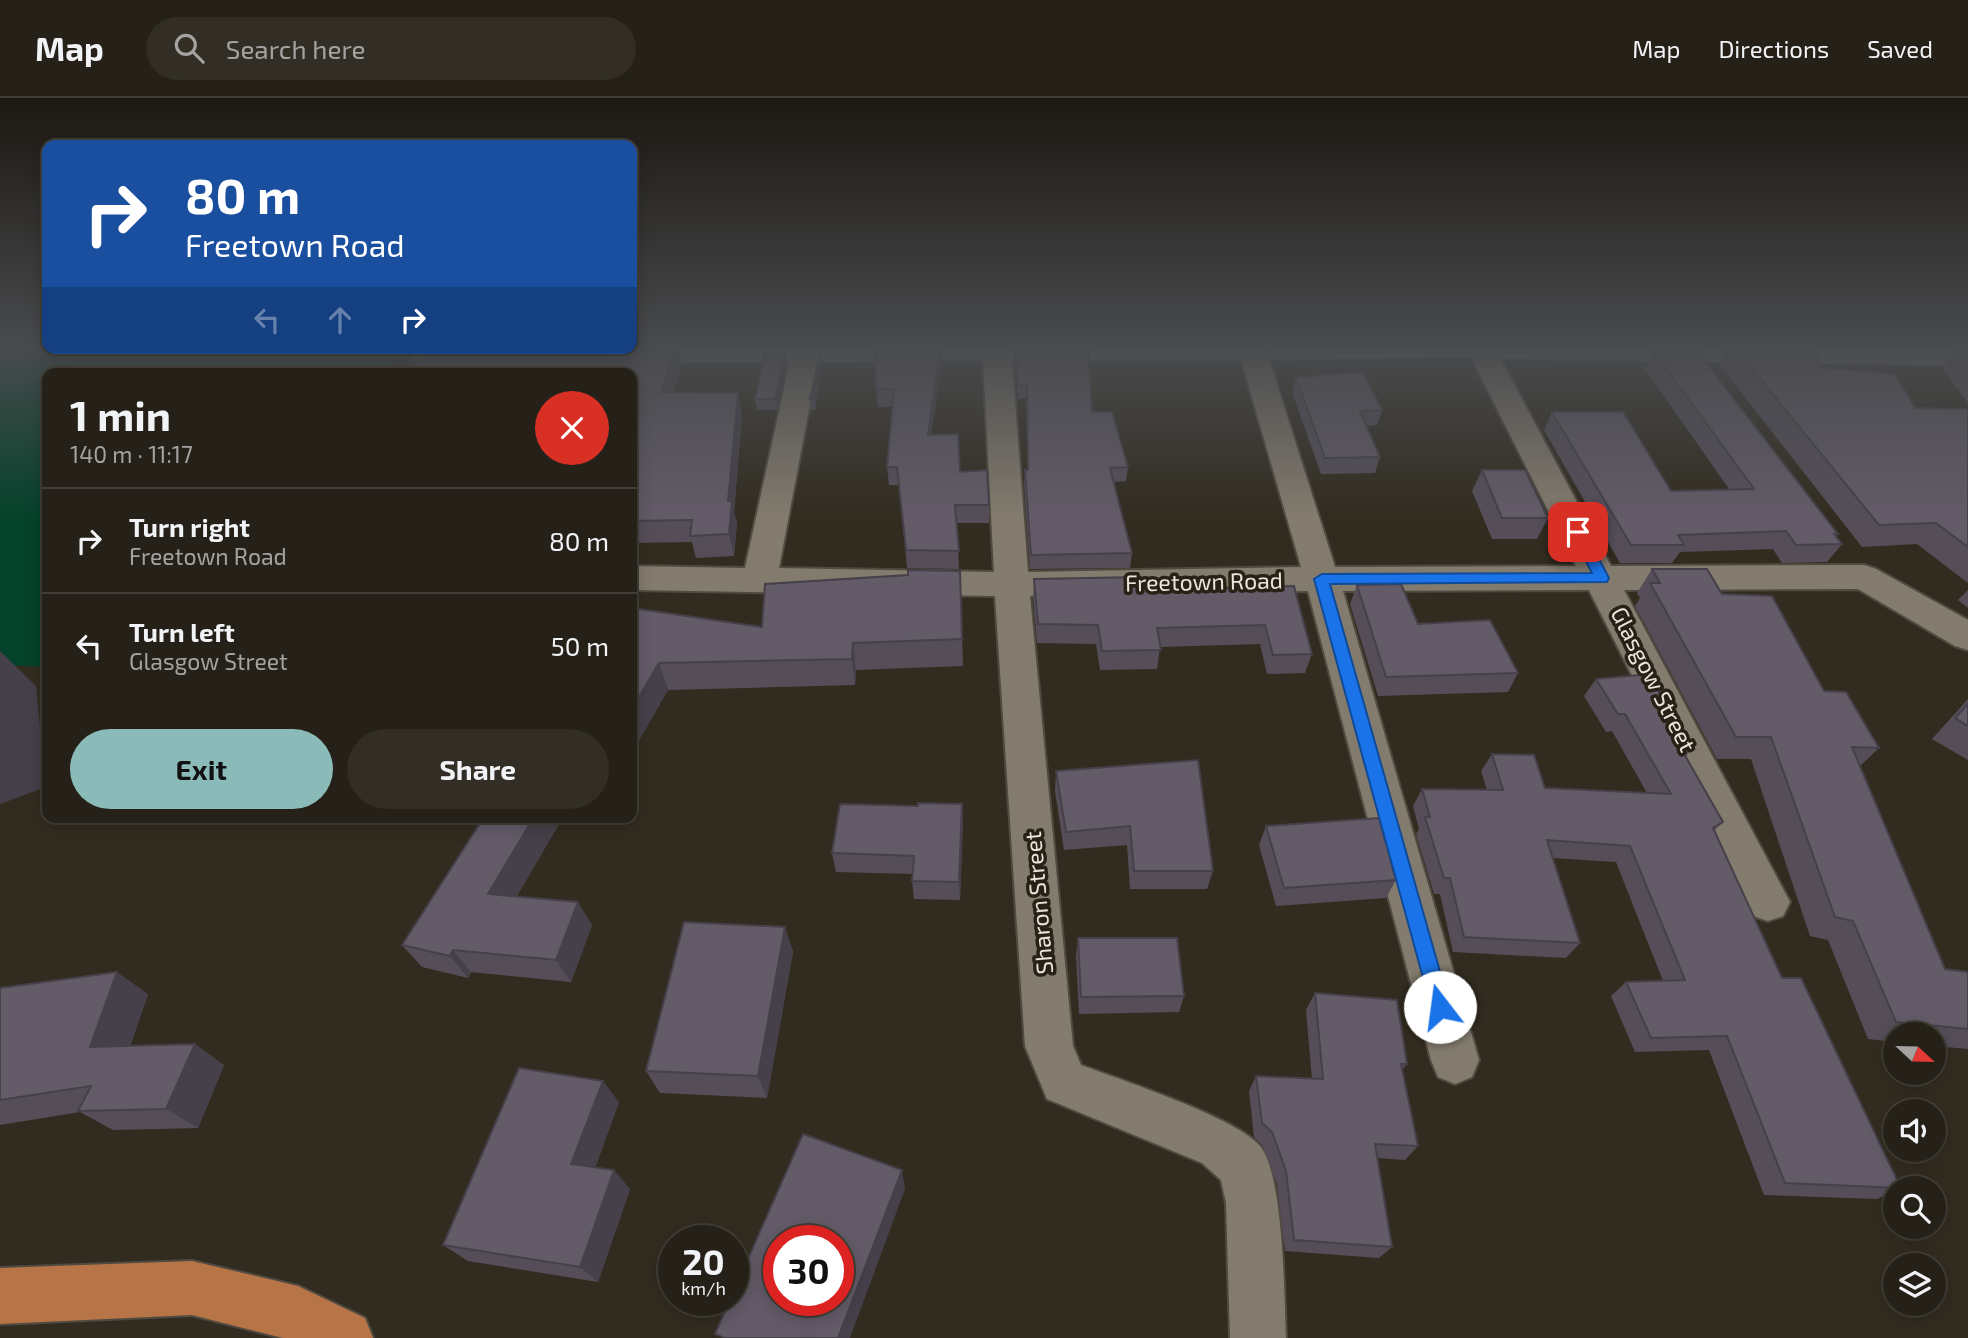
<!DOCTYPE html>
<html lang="en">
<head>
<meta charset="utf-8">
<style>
	:root { --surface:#262118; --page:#322e25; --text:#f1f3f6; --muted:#a4a3a2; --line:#423e37; --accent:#8bbbb9 }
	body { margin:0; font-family:"Exo 2",sans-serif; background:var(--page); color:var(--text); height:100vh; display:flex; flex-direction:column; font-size:26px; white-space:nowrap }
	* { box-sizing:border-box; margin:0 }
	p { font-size:23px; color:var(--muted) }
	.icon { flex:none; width:38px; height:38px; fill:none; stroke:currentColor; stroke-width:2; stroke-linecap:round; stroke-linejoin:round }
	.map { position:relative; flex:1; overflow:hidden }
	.side { position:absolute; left:42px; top:270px; width:595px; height:455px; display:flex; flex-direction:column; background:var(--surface); border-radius:14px; box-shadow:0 4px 18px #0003,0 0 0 2px var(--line) }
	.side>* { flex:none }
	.banner { position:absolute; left:42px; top:42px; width:595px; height:214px; border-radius:14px; box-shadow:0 4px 18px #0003,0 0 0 2px var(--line); background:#1a4fa0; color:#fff; overflow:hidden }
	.needle { width:46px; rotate:112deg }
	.buttons { position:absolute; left:1883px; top:924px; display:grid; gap:14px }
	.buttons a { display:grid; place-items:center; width:63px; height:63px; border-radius:50%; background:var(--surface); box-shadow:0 4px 18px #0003,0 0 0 2px var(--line); font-size:35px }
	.speed { position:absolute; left:658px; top:1127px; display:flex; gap:14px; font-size:35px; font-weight:700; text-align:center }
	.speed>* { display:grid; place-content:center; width:91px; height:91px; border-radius:50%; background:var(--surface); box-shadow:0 4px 18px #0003,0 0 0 2px var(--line); line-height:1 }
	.speed small { font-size:18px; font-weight:400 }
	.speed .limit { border:10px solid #d22; background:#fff; color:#111 }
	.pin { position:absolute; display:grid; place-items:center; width:60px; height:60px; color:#fff; margin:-30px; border-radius:14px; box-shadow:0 4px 10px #0006 }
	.me { position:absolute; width:77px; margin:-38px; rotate:345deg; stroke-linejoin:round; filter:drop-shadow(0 0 5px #0008) }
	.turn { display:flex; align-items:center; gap:24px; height:147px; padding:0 28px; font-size:32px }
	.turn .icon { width:91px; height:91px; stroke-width:2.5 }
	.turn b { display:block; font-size:49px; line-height:60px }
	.lanes { display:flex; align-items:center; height:66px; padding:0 28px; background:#0003; justify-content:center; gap:35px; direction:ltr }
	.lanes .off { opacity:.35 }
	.round { display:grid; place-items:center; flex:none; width:74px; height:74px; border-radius:37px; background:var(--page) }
	.head { display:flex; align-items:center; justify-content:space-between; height:119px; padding:0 28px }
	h1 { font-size:42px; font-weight:700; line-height:52px }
	.action { display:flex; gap:14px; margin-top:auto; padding:14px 28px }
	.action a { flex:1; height:80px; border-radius:42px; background:var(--accent); color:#111; font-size:28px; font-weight:700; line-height:80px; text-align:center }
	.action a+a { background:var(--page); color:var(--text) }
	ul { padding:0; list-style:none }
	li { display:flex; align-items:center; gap:21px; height:105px; padding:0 28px; border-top:2px solid var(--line) }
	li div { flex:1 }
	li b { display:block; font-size:26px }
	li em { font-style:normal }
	header { display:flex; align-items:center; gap:42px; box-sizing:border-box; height:98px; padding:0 35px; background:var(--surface); border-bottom:2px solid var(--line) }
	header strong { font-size:33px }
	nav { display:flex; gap:38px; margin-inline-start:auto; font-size:24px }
	.search { width:490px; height:63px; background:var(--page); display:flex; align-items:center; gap:18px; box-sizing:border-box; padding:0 24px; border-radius:38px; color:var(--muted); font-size:26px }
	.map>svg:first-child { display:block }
	.green { fill:#05422b }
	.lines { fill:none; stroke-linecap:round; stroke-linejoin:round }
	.minor-casing { stroke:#504a40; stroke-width:4 }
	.major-casing { stroke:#504a40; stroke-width:4 }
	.minor { fill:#837b6e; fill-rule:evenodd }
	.major { fill:#b77447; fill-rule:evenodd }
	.wall { fill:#554e59 }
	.shaded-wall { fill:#454049 }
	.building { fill:#635b68; stroke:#454049; stroke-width:2; fill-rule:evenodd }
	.route { fill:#1a73e8; stroke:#114b97; stroke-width:2 }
	.labels { text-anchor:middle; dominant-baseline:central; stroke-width:7; stroke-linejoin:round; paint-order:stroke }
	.street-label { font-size:23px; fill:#e9e5dd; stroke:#282216 }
</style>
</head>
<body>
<header>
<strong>Map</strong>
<div class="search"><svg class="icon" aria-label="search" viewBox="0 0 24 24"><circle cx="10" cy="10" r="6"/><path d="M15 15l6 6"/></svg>Search here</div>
<nav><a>Map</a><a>Directions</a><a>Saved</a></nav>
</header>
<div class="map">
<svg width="1968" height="1240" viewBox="0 0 1968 1240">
	<rect width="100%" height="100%" fill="#322c20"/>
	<path class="green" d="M31 247H47V250H394L399 256 383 275H47V569L0 567V251Z"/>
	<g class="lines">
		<defs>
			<g id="minor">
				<path d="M766 247H1736L1968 251V267L1500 260 1611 468 1864 467 1876 471 1968 522V552L1955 548 1858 491 1624 492 1790 804 1783 818 1768 823 1753 818 1589 492 1343 493 1479 962 1472 979 1455 986 1438 979 1431 962 1308 493 1030 498 1073 948 1081 967C1121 982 1238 1020 1261 1049 1284 1081 1284 1197 1286 1240H1230L1226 1105 1221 1082 1202 1065 1047 1001 1025 948 995 498 632 492V468L745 470 790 263 626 264 616 262 612 256 616 250H632V248ZM1471 259 1576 468 1335 469 1269 261ZM1241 261 1301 469 1028 474 1012 262ZM983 262 994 474 779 470 818 263Z"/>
				<path d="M402 250H482L489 257 485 263C462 269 418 273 402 250Z"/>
			</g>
			<path id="major" d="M192 1163 298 1188 365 1220 373 1240H283L192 1217 0 1226V1170Z"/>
		</defs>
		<use href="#minor" class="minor-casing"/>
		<use href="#major" class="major-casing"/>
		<use href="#minor" class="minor"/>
		<use href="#major" class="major"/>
	</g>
	<g class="wall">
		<path d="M1731 247 1819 269 1915 310 1968 311V485L1917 446 1862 449 1719 266Z"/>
		<path d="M941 248 942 265 931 337 960 374 989 407V425H957L959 471 907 470 899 387H889L887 369 893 309H878L876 291Z"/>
		<path d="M1958 249 1968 250V305L1942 270Z"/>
		<path d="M1015 250 1092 314 1128 369 1126 383 1114 384 1132 455 1130 470 1030 471 1024 387 1025 372H1028L1026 300 1018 301 1015 265Z"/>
		<path d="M1654 253 1838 436 1836 438 1842 446 1827 464 1782 465 1773 451 1680 454 1672 465H1620L1544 332 1552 314 1671 393 1729 391 1645 271Z"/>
		<path d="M785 255 787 266 777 312H757L755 301Z"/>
		<path d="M682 266 673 294 742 317 734 414 737 425 734 458 696 460 692 444 632 445V275Z"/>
		<path d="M822 266 815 312H811L810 301Z"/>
		<path d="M1296 279 1382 312 1377 327 1367 328 1380 359 1375 375 1321 376 1292 294Z"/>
		<path d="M1482 372 1548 420 1537 441H1492L1472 393Z"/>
		<path d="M1652 471 1722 496 1824 593 1879 650 1860 668 1945 871 1968 874V951L1934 948V936H1895V944L1868 941 1828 842 1810 838 1751 661H1717L1635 508 1640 500 1637 495Z"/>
		<path d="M960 473 963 568 856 572 855 587 668 592 632 510 762 529Z"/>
		<path d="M1034 481 1144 490 1149 492 1294 488 1312 556 1305 575 1267 576 1260 546 1160 549 1157 571 1100 572 1096 546 1037 545 1033 501Z"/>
		<path d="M1357 487 1418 526 1518 575 1508 594 1378 598 1350 506Z"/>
		<path d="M1968 492V510L1958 502Z"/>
		<path d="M1596 581 1690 653 1686 658 1723 724 1714 733 1782 880 1895 1090V1093L1877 1101 1764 1097 1709 952 1635 954 1611 898 1626 884 1663 883 1616 764 1552 760 1580 845 1566 860 1453 854 1440 796H1434L1416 736 1419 731 1413 708 1422 691 1487 692 1481 673 1492 656 1545 690 1647 695 1612 633 1606 634 1584 598Z"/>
		<path d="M1968 601V662L1932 641Z"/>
		<path d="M1056 673 1213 773 1207 791H1130L1127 747 1064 752 1055 693Z"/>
		<path d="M962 706 963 725 960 802 914 801 912 783 913 776 836 774 832 755 918 708Z"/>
		<path d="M484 719H563L517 798 592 827 571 884 471 874 468 880 422 869 402 847Z"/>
		<path d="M1266 728 1396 782 1386 800 1276 808 1259 747Z"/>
		<path d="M785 829 793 854 767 1000 660 995 646 973Z"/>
		<path d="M1078 840 1184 898 1179 914 1079 916 1076 858Z"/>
		<path d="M0 890 148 896 130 948 224 967 198 1030 113 1032 80 1014 0 1027Z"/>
		<path d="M1315 895 1407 966 1402 972 1418 1048 1405 1062 1377 1060 1392 1149 1379 1160 1285 1153 1277 1086 1263 1048 1254 1039 1249 993 1256 978 1312 981 1306 912Z"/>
		<path d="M619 1004 595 1070 630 1091 598 1184 468 1163 443 1147Z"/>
	</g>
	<g class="shaded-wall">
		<path d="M676 247H677L682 266 667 316 661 294Z"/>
		<path d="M941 248 942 265 928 355V337Z"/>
		<path d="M785 255 787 266 777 312 775 301Z"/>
		<path d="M820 255 822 266 815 312 813 301Z"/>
		<path d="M738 295 742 317 734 414 737 425 734 458 729 436 728 403Z"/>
		<path d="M853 545 856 572 855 587 852 561Z"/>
		<path d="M0 553 36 588 46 689 0 706Z"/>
		<path d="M659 565 668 592 632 655V611Z"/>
		<path d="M962 706 963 725 960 802 959 784Z"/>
		<path d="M534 719H563L504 819 488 796Z"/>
		<path d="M578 804 592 827 571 884 556 862Z"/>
		<path d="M785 829 793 854 767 1000 758 978Z"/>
		<path d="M453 852 471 874 468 880 450 858Z"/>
		<path d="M117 874 148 896 123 970 90 949Z"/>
		<path d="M195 946 224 967 198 1030 166 1011Z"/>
		<path d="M603 983 619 1004 589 1085 571 1066Z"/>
		<path d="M614 1072 630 1091 598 1184 580 1169Z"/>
		<path d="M902 1072 905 1091 850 1240H838Z"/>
	</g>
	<g class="building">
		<path d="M632 247H676L661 294 738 295 728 403H732L729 436 690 438 692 422 632 423V275H411L427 250H632Z"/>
		<path d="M1733 247H1813L1819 269 1895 276 1915 310 1968 311V449L1936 425 1879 427Z"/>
		<path d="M941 248 928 337 958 336 960 374 987 372 989 407H955L959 453 906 452 897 369H887L894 291H876L875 249Z"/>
		<path d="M1958 249 1968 250V262Z"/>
		<path d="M1015 250H1088L1092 314H1112L1128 369 1110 370 1132 455 1031 457 1025 372H1028L1027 286 1018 287Z"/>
		<path d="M1696 252 1838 436H1834L1842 446 1796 447 1786 433 1678 437 1684 447H1631L1552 314H1623L1671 393 1754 391 1654 253Z"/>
		<path d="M765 255H785L775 301H755Z"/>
		<path d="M820 255 813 301H810Z"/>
		<path d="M1363 274 1382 312 1360 313 1380 359 1325 360 1296 279Z"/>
		<path d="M1482 372H1525L1548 420H1502Z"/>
		<path d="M1652 471H1707L1722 496 1772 498 1824 593 1846 594 1879 650 1852 649 1945 871 1968 874V931L1896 924 1853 823 1835 819 1771 639H1736L1650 485H1660Z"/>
		<path d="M908 472 960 473 962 541 853 545 852 561 659 565 632 611V510L762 529 765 486 908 477Z"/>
		<path d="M1141 479 1144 490H1149V492L1294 488 1312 556 1273 557 1265 527 1157 530 1161 552 1102 553 1098 527 1038 526 1034 481Z"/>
		<path d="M1401 486 1418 526 1490 522 1518 575 1386 579 1357 487Z"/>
		<path d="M1650 576 1690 653 1683 654 1723 724 1713 730 1782 880H1801L1901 1090 1785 1085 1727 938 1651 940 1626 884 1685 882 1630 748 1547 742 1580 845 1464 839 1450 780H1444L1425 719H1430L1422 691 1503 692 1492 656 1534 657 1545 690 1671 696 1625 616H1618L1596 581Z"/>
		<path d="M1968 606V628L1955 620Z"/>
		<path d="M1198 662 1213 773H1134L1130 728 1066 734 1056 673Z"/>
		<path d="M918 705 962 706 959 784 912 783 914 758 832 755 840 706 918 708Z"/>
		<path d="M484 719H534L488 796 578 804 556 862 453 852 450 858 402 847Z"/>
		<path d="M1379 720 1396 782 1284 790 1266 728Z"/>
		<path d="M684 824 785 829 758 978 646 973Z"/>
		<path d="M1078 840H1177L1184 898 1081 899Z"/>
		<path d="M117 874 90 949 195 946 166 1011 78 1013 91 988 0 1002V890Z"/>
		<path d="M1315 895 1397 902 1407 966H1401L1418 1048 1375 1046 1392 1149 1294 1142 1286 1073 1272 1034 1262 1025 1256 978 1323 981Z"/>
		<path d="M519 970 603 983 571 1066 614 1072 580 1169 443 1147Z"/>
		<path d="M803 1036 902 1072 838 1240H725L715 1236 730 1202H733V1195ZM779 1143H838V1202H779Z"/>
	</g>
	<linearGradient id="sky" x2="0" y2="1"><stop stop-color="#1c1812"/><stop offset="0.59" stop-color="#494b4e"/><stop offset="1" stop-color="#494b4e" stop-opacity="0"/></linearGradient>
	<rect width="1968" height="420" fill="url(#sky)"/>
	<path class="route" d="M1578 430 1585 434 1609 480 1607 484 1330 486 1450 909 1447 915 1440 918 1434 915 1431 909 1314 481 1322 476 1592 475 1571 434Z"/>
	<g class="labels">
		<g class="street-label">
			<text transform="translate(1204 483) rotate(-1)">Freetown Road</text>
			<text transform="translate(1654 581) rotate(63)">Glasgow Street</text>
			<text transform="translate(1038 805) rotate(-95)">Sharon Street</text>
		</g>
	</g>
</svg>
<div class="buttons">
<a><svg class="needle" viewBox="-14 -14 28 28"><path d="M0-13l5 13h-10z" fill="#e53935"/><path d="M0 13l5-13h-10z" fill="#a4a3a2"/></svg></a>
<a><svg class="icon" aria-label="sound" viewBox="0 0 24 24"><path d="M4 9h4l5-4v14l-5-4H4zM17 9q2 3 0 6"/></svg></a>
<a><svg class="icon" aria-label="search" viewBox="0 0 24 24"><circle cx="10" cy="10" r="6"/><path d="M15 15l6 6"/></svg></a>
<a><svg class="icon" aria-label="layers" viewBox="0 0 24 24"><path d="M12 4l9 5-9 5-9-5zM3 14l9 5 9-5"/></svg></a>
</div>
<div class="speed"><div>20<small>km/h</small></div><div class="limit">30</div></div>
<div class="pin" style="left:1578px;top:434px;background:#d93025"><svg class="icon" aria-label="arrive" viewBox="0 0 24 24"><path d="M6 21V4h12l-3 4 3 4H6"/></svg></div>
<svg class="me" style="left:1440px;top:909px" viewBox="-20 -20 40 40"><circle r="19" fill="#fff"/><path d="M0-13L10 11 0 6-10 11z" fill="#1a73e8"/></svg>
<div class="banner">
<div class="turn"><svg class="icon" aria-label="right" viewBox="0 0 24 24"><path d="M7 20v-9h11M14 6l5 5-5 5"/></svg><div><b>80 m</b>Freetown Road</div></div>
<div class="lanes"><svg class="icon off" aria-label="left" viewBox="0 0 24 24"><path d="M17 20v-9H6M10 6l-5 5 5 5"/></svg><svg class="icon off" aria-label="ahead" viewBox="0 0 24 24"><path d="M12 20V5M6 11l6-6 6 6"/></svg><svg class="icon" aria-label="right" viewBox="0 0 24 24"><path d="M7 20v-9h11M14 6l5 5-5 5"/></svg></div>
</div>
<section class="side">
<div class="head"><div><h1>1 min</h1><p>140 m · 11:17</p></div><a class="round" style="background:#d93025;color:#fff"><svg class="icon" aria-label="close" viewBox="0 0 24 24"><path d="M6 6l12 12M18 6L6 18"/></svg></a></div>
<ul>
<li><svg class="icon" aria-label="right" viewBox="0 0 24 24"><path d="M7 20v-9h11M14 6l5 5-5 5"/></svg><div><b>Turn right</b><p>Freetown Road</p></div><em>80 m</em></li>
<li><svg class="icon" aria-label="left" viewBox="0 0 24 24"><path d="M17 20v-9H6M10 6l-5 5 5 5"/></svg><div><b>Turn left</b><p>Glasgow Street</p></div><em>50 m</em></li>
</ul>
<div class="action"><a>Exit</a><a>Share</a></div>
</section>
</div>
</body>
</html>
